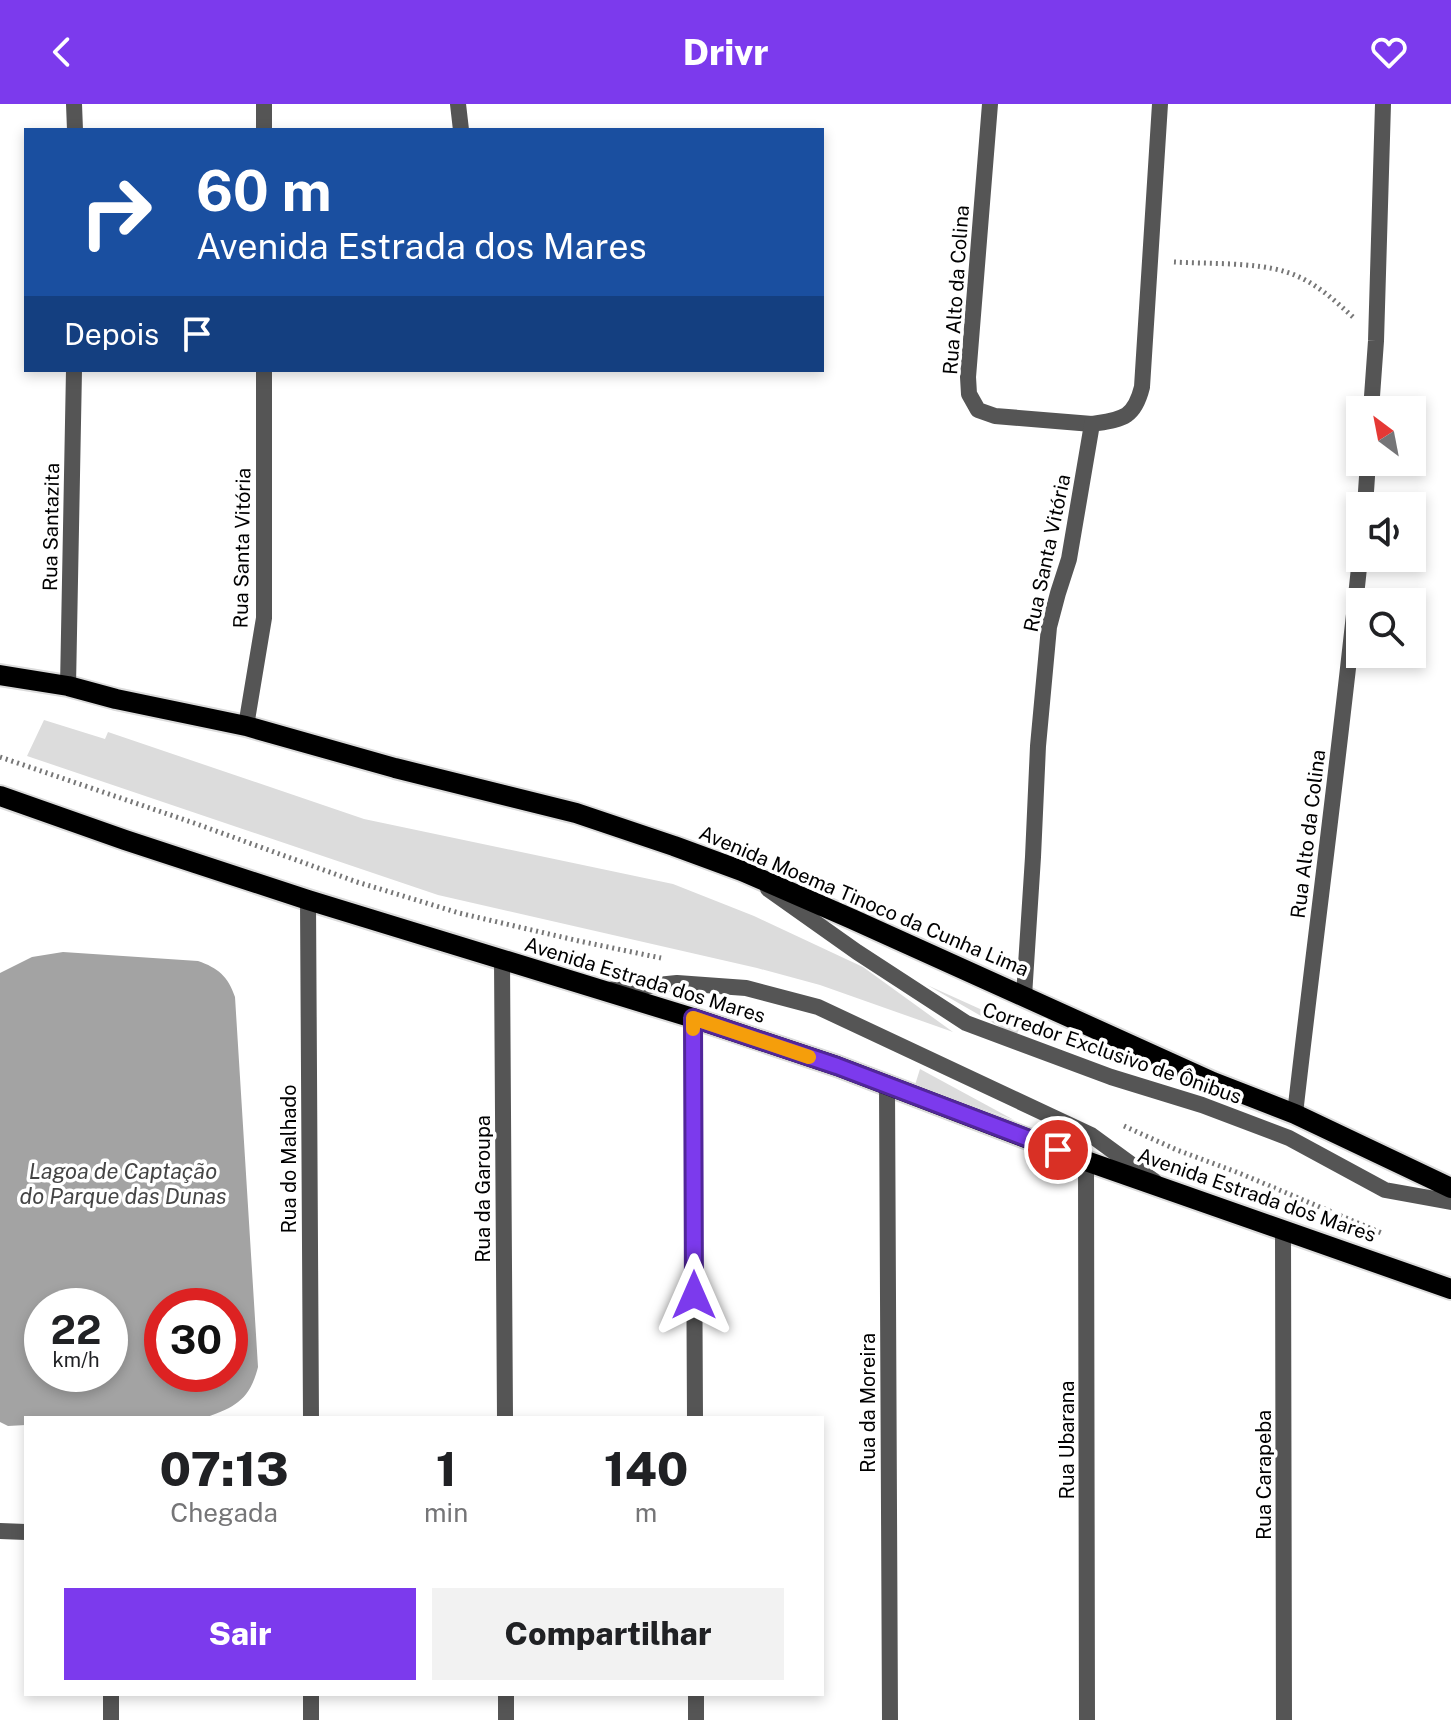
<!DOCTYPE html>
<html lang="pt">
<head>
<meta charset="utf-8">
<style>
	:root { --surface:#fff; --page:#f2f2f2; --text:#202124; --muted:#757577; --accent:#7c3aed }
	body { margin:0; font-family:"Public Sans",sans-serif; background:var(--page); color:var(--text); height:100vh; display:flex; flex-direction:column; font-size:30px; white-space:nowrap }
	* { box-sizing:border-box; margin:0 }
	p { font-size:26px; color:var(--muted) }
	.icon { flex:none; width:44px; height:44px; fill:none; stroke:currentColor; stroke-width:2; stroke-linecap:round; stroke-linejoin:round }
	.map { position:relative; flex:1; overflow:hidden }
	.details { position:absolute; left:24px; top:1312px; width:800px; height:280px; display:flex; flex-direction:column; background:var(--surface); border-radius:0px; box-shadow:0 4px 12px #0003 }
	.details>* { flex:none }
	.banner { position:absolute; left:24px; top:24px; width:800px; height:244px; border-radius:0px; box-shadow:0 4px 12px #0003; background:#1a4fa0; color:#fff; overflow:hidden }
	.needle { width:52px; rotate:328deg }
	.buttons { position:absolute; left:1346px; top:292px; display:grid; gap:16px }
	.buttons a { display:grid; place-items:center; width:80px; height:80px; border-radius:0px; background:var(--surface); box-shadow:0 4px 12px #0003; font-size:40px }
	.speed { position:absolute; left:24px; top:1184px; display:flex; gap:16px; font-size:40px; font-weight:700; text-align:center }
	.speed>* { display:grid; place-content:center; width:104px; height:104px; border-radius:50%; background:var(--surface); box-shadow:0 4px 12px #0003; line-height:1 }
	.speed small { font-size:20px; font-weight:400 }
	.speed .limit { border:12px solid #d22; background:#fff; color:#111 }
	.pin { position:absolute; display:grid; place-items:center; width:68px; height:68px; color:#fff; margin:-34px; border:4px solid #fff; border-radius:50%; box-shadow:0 2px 8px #0007 }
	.me { position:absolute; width:88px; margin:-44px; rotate:0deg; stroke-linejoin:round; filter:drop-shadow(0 0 6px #0008) }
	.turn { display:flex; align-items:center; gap:28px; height:168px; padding:0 40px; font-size:36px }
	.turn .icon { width:104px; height:104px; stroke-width:2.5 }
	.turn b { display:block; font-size:56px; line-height:68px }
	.then { display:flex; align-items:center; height:76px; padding:0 40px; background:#0003; gap:16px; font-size:30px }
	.eta { display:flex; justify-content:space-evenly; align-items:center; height:136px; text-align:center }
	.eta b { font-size:48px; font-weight:800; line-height:56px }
	.primary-button { display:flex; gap:16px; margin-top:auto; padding:16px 40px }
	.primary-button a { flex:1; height:92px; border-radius:0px; background:var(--accent); color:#fff; font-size:32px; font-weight:800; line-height:92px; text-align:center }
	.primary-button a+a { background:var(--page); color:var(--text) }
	header { display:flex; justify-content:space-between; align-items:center; height:104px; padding:0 40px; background:var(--accent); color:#fff; font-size:36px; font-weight:800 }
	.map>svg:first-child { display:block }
	.green { fill:#dcdcdc }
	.water { fill:#a3a3a3; fill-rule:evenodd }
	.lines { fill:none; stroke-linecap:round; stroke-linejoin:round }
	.primary-casing { stroke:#dbdbdb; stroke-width:24 }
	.path { stroke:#777; stroke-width:5; stroke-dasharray:2 4; stroke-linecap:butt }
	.service { stroke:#555; stroke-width:16 }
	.minor { stroke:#555; stroke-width:16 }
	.primary { stroke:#000; stroke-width:20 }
	.route-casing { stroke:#51269a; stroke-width:20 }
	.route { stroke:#7c3aed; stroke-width:14 }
	.slow { stroke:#f59e0b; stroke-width:14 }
	.labels { text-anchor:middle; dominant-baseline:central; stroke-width:7; stroke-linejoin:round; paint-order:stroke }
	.street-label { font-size:20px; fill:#000; stroke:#fff }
	.water-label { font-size:22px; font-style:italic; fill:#444; stroke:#fff }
</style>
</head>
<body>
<header><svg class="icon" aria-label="back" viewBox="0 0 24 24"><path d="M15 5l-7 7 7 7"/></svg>Drivr<svg class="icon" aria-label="heart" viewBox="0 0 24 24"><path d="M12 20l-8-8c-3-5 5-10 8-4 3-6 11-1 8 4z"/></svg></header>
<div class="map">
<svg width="1451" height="1616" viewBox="0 0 1451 1616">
	<rect width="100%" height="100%" fill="#fff"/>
	<g class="green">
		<path d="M44 616 105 635 108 628 364 715 673 780 754 812 863 863 953 928 820 881 757 864 438 791 27 652Z"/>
		<path d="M927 881 1020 923 1016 932Z"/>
		<path d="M920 965 1014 1016 915 981Z"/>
	</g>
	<path class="water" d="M63 848 198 857C218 864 228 872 235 893L258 1263C250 1295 236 1303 207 1313L26 1314V1321L8 1322 0 1318V869L32 853ZM42 1202H110V1270H42ZM162 1202H230V1270H162Z"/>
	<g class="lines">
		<defs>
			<g id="primary">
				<path d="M0 571 68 582 116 595 246 622 395 664 576 709 674 742 742 767 852 815 1213 978 1295 1010 1451 1084"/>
				<path d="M0 692 125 736 308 796 693 914 837 962 1086 1057 1451 1185"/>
			</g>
		</defs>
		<use href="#primary" class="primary-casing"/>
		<g class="path">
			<path d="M1174 158C1207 160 1256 158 1286 168 1313 176 1333 195 1353 213"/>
			<path d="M0 653 194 719 357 778 459 809 579 837 661 854"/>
			<path d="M1124 1022 1177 1046 1239 1069 1384 1130"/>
		</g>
		<g class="service">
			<path d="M768 785 857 848 966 919 1111 973 1202 1001 1289 1034 1385 1086 1451 1098"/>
			<path d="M608 886 677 879 746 884 818 903 1091 1031 1154 1077"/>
		</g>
		<g class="minor">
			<path d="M74 0 75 26"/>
			<path d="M458 0 461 26"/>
			<path d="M990 0 968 273 969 290 978 306 995 312 1092 320"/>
			<path d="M264 26V0"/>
			<path d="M1371 306 1376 237 1383 0"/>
			<path d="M1365 402 1368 358"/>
			<path d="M68 582 74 266"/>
			<path d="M246 622 264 514V266"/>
			<path d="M308 796 311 1314"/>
			<path d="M502 856 505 1314"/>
			<path d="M1024 892 1033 753 1038 642 1049 523 1058 489 1069 455 1092 320C1122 315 1134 315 1142 283L1160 0"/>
			<path d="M693 914 695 1314"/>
			<path d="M887 982 890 1616"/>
			<path d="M1295 1010C1316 825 1341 640 1360 454"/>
			<path d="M1086 1057 1087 1616"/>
			<path d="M1283 1125 1284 1616"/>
			<path d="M0 1427 26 1428"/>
			<path d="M111 1590V1616"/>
			<path d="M506 1590V1616"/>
			<path d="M696 1590V1616"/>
			<path d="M311 1616V1590"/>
		</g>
		<use href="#primary" class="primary"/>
	</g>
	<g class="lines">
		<defs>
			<path id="route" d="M694 1191 693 914 837 962 1058 1046"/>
		</defs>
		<use href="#route" class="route-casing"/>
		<use href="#route" class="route"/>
		<path class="slow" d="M693 925V914L809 953"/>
	</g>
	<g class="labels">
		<g class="street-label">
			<text transform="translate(956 186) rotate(-86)">Rua Alto da Colina</text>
			<text transform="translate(51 423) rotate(-89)">Rua Santazita</text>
			<text transform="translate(242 444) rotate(-89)">Rua Santa Vitória</text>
			<text transform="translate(1047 449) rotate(-78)">Rua Santa Vitória</text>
			<text transform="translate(1308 730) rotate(-83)">Rua Alto da Colina</text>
			<text transform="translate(864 797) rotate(23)">Avenida Moema Tinoco da Cunha Lima</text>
			<text transform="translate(645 876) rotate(17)">Avenida Estrada dos Mares</text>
			<text transform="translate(1112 949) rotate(19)">Corredor Exclusivo de Ônibus</text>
			<text transform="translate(289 1055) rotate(-90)">Rua do Malhado</text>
			<text transform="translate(483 1085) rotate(-90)">Rua da Garoupa</text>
			<text transform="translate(1257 1091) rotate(19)">Avenida Estrada dos Mares</text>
			<text transform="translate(868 1299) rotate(-90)">Rua da Moreira</text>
			<text transform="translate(1067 1336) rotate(-90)">Rua Ubarana</text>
			<text transform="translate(1264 1371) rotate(-90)">Rua Carapeba</text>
		</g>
		<g class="water-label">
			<text x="123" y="1067">Lagoa de Captação<tspan x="123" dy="25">do Parque das Dunas</tspan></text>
		</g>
	</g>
</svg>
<div class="buttons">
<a><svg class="needle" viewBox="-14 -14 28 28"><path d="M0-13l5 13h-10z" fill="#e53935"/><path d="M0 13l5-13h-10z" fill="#757577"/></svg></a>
<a><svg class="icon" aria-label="sound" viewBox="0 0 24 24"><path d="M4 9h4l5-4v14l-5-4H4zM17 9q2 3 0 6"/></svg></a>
<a><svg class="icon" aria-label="search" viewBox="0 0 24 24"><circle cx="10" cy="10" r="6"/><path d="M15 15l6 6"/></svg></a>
</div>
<div class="speed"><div>22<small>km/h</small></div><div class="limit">30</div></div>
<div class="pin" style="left:1058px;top:1046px;background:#d93025"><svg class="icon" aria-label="arrive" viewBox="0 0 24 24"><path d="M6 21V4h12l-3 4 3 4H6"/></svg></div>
<svg class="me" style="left:694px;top:1191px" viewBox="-20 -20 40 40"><path d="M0-17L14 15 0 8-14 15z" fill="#7c3aed" stroke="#fff" stroke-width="4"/></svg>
<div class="banner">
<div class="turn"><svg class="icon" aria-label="right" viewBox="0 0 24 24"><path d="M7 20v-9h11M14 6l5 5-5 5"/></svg><div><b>60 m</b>Avenida Estrada dos Mares</div></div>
<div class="then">Depois<svg class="icon" aria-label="arrive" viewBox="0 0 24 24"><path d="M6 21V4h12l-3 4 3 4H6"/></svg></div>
</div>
<section class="details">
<div class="eta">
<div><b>07:13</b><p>Chegada</p></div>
<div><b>1</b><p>min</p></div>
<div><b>140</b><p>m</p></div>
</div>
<div class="primary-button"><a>Sair</a><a>Compartilhar</a></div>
</section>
</div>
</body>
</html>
